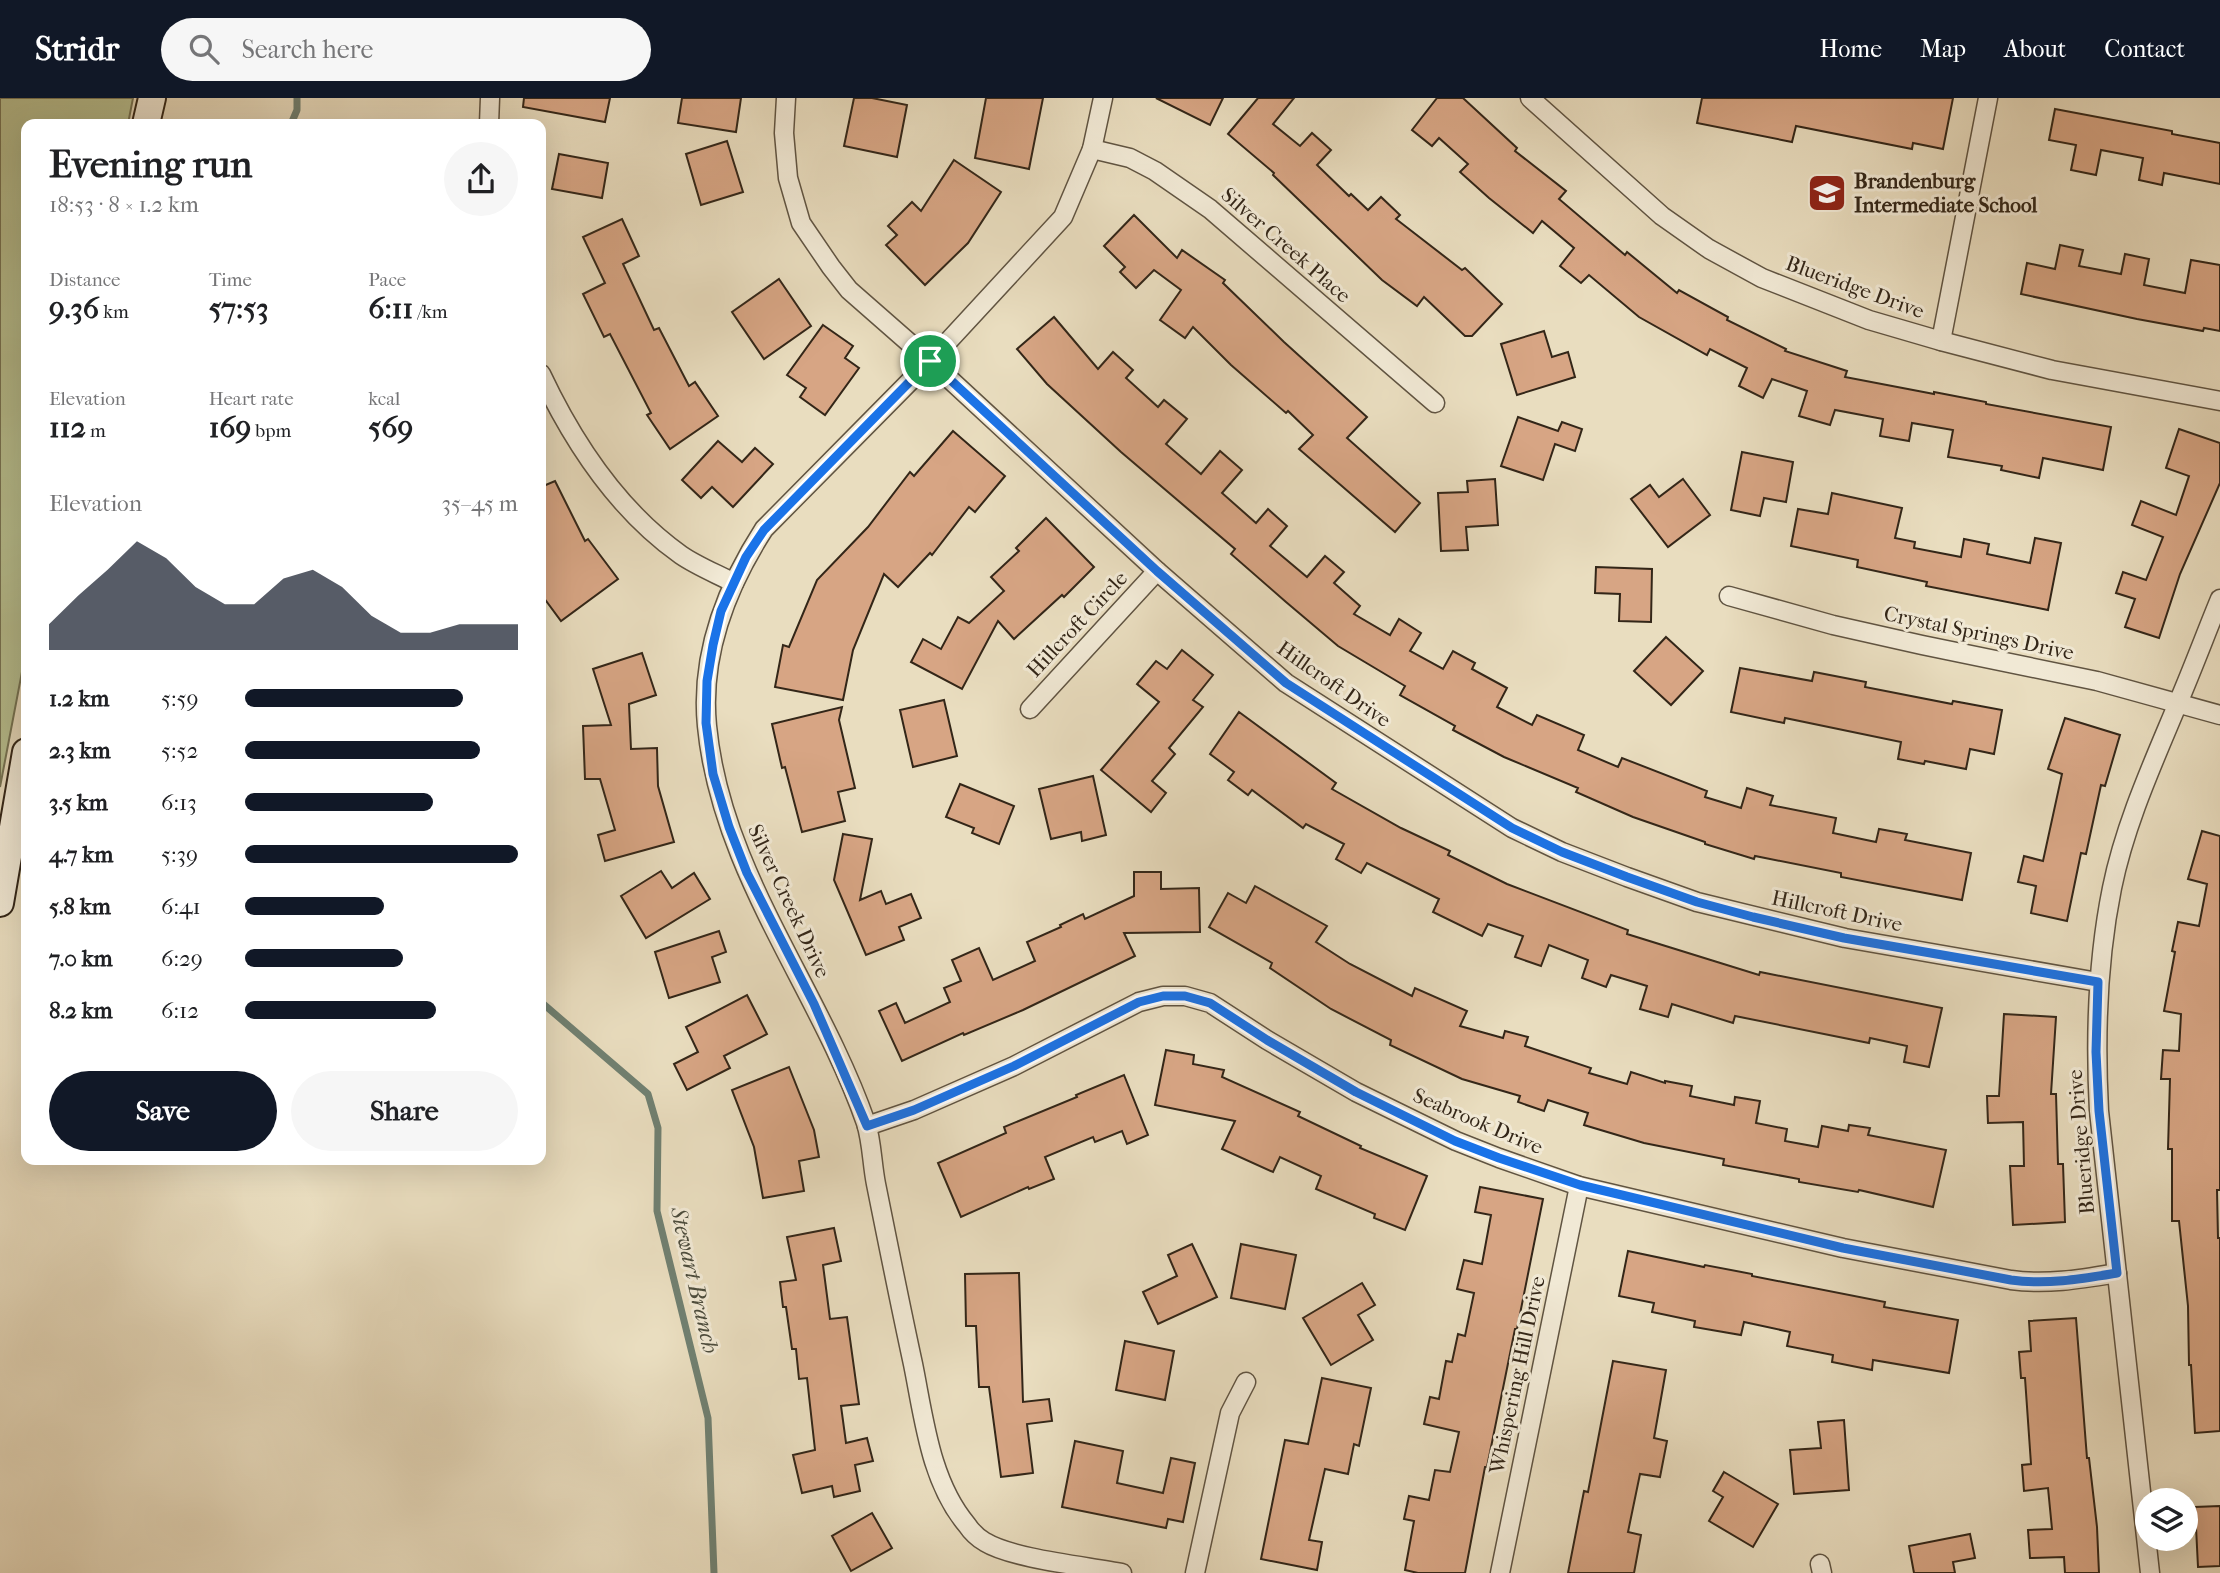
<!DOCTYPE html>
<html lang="en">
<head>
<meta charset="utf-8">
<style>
	:root { --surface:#fff; --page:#f6f6f6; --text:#202124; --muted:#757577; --accent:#111827 }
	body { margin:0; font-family:"IM FELL French Canon",serif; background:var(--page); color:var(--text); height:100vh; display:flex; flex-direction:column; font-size:26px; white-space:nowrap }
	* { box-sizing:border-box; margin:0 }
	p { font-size:23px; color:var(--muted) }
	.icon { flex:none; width:38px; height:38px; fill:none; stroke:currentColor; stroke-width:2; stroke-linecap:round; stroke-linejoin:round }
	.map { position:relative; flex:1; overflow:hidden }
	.panel { position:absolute; left:21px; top:21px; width:525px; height:1046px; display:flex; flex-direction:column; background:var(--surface); border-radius:14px; box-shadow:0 7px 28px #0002 }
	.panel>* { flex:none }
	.tools { position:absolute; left:2135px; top:1390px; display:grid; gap:14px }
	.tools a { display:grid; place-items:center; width:63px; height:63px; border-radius:50%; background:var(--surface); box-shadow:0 7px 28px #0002; font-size:35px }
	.pin { position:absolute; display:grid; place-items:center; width:60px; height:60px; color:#fff; margin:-30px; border:4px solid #fff; border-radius:50%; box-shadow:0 2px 7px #0007 }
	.round { display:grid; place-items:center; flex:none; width:74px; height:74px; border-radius:37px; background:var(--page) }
	.overview { display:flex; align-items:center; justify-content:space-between; height:119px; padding:0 28px }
	h1 { font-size:38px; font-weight:700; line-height:52px }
	.stats { display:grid; grid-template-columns:repeat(3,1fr); gap:10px; height:119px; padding:7px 28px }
	.stats div { display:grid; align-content:center }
	.stats b { font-size:30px; font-weight:700 }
	.stats small { font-size:19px; font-weight:400 }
	.stats p { font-size:19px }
	.chart { height:196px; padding:14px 28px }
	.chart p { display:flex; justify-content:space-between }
	.chart svg { width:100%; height:126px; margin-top:7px; fill:var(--accent); opacity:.7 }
	.cta { display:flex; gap:14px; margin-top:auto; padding:14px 28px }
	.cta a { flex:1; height:80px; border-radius:42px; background:var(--accent); color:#fff; font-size:28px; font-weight:700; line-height:80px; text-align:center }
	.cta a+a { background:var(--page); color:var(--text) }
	ul { padding:0 28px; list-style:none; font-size:23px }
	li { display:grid; grid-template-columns:112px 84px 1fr; align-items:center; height:52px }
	li i { height:18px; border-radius:9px; background:var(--accent) }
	header { display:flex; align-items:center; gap:42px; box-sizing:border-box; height:98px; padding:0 35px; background:var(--accent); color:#fff }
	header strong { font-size:33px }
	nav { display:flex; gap:38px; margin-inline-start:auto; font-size:24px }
	.search { width:490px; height:63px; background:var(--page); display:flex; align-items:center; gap:18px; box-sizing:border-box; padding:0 24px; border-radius:38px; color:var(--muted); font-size:26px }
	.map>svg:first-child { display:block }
</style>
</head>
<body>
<header>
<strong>Stridr</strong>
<div class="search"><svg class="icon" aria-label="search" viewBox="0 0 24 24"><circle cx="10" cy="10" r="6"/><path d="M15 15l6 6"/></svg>Search here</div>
<nav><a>Home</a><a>Map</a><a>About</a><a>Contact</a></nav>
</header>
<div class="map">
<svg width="2220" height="1475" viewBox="0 0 2220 1475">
	<rect width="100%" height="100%" fill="#e9ddbf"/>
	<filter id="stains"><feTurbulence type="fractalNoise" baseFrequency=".00286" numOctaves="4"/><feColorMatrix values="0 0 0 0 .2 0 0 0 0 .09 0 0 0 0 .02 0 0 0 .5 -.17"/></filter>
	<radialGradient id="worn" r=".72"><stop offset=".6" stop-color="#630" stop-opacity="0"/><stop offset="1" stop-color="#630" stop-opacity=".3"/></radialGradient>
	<polygon fill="#b7c091" stroke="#757354" stroke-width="2" points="0,0 133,0 128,26 26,26 26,553 0,689"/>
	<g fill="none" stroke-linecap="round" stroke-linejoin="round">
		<g stroke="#708071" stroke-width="7">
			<polyline points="291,26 297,12 297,0"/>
			<polyline points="541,904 648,996 658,1030 657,1113 708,1320 714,1475"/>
		</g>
	</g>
	<g fill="#d7a584" stroke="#332618" stroke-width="2">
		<polygon points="524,0 610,0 605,24 523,9"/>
		<polygon points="682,0 741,0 736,34 678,25"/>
		<polygon points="854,0 872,0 907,7 897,59 844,48"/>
		<polygon points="986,0 1043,0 1029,71 975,60"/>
		<polygon points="1156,0 1223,0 1210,27"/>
		<polygon points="1258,0 1294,0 1273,26 1300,48 1312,35 1331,52 1317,67 1349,98 1351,96 1368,112 1381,99 1400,117 1396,121 1462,172 1465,170 1502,206 1472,238 1465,238 1424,199 1417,208 1382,182 1273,77 1274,75 1228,36"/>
		<polygon points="1437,0 1463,0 1517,50 1515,53 1566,93 1559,101 1625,157 1627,154 1677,195 1679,192 1728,219 1727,222 1786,251 1785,253 1847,273 1845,279 1934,296 1934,294 1986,304 1986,306 2111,329 2103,372 2043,360 2039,380 2001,372 2002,368 1948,359 1953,332 1912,325 1909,343 1880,338 1883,321 1835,312 1830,327 1799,318 1807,293 1772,281 1763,300 1739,288 1747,270 1710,251 1707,257 1639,219 1589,177 1581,185 1560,168 1574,150 1542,123 1533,135 1489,100 1460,74 1468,66 1439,40 1432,48 1412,32"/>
		<polygon points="1702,0 1953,0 1943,51 1913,45 1912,51 1796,28 1792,44 1697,25"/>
		<polygon points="2055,11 2172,33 2172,36 2220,45 2220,86 2164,75 2162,87 2139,82 2143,60 2101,52 2096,77 2071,72 2076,47 2049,42"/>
		<polygon points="727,43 743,94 701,107 686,56"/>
		<polygon points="559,56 608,65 602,100 552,91"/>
		<polygon points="954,62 1001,94 968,145 925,187 886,147 897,137 888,128 912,104 921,113"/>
		<polygon points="1134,117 1177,160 1182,152 1225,182 1223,185 1284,244 1367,319 1347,340 1420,405 1395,434 1299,351 1313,337 1288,313 1286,315 1231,267 1193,229 1185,240 1160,222 1181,192 1154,172 1136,190 1120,174 1125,169 1104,148"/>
		<polygon points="622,121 639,158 623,166 654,232 659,230 689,288 695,284 718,318 670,351 647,317 651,315 610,236 604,239 583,196 605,185 583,139"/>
		<polygon points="2060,147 2083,152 2079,168 2121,176 2125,156 2149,161 2144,187 2185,195 2191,162 2220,167 2220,233 2204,230 2203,233 2137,221 2021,196 2027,165 2055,171"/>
		<polygon points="779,181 811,228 764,261 732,214"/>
		<polygon points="1054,219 1098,271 1113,254 1133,272 1126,280 1158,309 1164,302 1187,321 1166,346 1201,376 1220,353 1242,372 1222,395 1256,425 1268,411 1287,428 1270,448 1307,479 1325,458 1344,474 1334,485 1360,508 1354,516 1390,537 1399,521 1421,535 1410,553 1443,571 1453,553 1475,565 1472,571 1507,590 1497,609 1532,627 1537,617 1584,637 1578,652 1618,669 1622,660 1707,693 1705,699 1741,710 1747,690 1773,698 1770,707 1836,720 1833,735 1876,744 1879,731 1907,736 1905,742 1971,755 1962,802 1841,779 1841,775 1755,758 1754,761 1705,746 1705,744 1633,719 1576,694 1578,690 1504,659 1453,632 1455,628 1400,597 1405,588 1338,548 1286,504 1231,456 1235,451 1121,354 1047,286 1017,251"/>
		<polygon points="823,227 853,248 845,260 859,270 825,317 800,299 806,290 787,277"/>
		<polygon points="1544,233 1552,259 1568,254 1575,279 1517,297 1501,246"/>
		<polygon points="1518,319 1558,333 1562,324 1582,331 1575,353 1555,346 1543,382 1501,368"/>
		<polygon points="2179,331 2220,345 2220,385 2180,476 2159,540 2125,529 2135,501 2116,495 2123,474 2146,482 2163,439 2132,427 2141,403 2176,417 2189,378 2166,370"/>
		<polygon points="953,333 1005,378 975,414 969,409 932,457 930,455 898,489 884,476 853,552 843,602 775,589 783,547 789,549 817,482 868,429 910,374 914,378"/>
		<polygon points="718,343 742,364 755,350 773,366 733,409 712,389 701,400 682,382"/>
		<polygon points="1742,354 1793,364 1786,404 1764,400 1760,418 1731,412"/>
		<polygon points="1495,381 1498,427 1466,429 1468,452 1441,453 1438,395 1468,394 1467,383"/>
		<polygon points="1683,381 1710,417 1668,449 1631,401 1650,387 1659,399"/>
		<polygon points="555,383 585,443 588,441 618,481 561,523 541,496 541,389"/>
		<polygon points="1832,395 1902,410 1895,440 1915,444 1914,450 1961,459 1964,441 1989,446 1987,456 2030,465 2035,440 2061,445 2048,512 1926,488 1927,484 1857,469 1858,462 1791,448 1798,411 1828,416"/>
		<polygon points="1046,420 1094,469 1064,499 1062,497 1014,541 998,523 962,591 911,564 923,541 941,551 958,519 969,525 1004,493 991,479 1019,453 1016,450"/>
		<polygon points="1596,469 1652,471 1651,524 1619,523 1620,496 1595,495"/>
		<polygon points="1666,539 1703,573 1671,607 1634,573"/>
		<polygon points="1182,552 1213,577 1193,602 1203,609 1169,650 1175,656 1152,683 1166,695 1151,714 1101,672 1159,604 1137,586 1156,563 1167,571"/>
		<polygon points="642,555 656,597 629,606 631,651 657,650 658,688 674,744 605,763 598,737 615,732 600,681 585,681 583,628 611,627 593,571"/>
		<polygon points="1740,570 1812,583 1814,574 1866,584 1865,589 1952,606 1953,603 2002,612 1994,656 1970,651 1966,671 1925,663 1924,666 1898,661 1901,644 1785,620 1784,625 1731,614"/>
		<polygon points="944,602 957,658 913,669 900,612"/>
		<polygon points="842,609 839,622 855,690 838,694 845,723 802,734 785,669 782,670 772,626"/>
		<polygon points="1239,614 1336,685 1332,691 1401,730 1450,753 1448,757 1507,786 1628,832 1627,836 1759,877 1760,874 1942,910 1929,969 1904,964 1907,948 1870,940 1869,945 1735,918 1733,925 1672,906 1668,919 1640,911 1647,888 1611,877 1606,889 1582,880 1588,862 1549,847 1541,868 1515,859 1523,838 1488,826 1482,838 1433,814 1439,801 1367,765 1361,775 1336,761 1344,746 1306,726 1303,730 1252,692 1248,697 1228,682 1234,674 1210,656"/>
		<polygon points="2065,620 2120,637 2105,688 2101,687 2086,756 2081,755 2067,823 2031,815 2036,788 2018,784 2024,758 2043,763 2062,676 2048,671"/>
		<polygon points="1093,678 1106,737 1082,743 1081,734 1051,741 1039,691"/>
		<polygon points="960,686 1014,708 999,746 972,735 974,730 946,719"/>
		<polygon points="2202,733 2220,738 2220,1092 2217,1092 2218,1140 2220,1140 2220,1333 2195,1335 2191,1267 2189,1267 2188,1208 2179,1123 2172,1123 2172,1051 2168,1051 2170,981 2161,981 2163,952 2179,953 2181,916 2164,913 2175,854 2172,853 2178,824 2199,828 2207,786 2188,781"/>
		<polygon points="843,736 872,741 860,802 881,793 886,806 911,796 921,820 899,829 904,842 866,857 834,782"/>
		<polygon points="661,773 672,790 694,775 710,801 646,840 621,798"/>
		<polygon points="1134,774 1161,774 1161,791 1199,790 1200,834 1124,835 1135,858 1023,912 964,937 963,935 902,963 879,913 896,905 905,925 950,904 944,890 961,883 952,862 979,850 993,882 1035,863 1027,844 1061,829 1060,827 1083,816 1085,821 1134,798"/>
		<polygon points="1255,788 1327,828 1316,844 1350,866 1412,898 1415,890 1467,913 1460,928 1503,940 1505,933 1528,939 1525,948 1591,970 1589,975 1627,986 1631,974 1665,985 1665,983 1692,988 1690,998 1734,1007 1735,999 1760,1003 1756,1025 1787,1031 1785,1043 1818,1049 1822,1028 1848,1033 1849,1027 1870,1030 1868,1037 1946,1052 1933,1109 1859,1092 1858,1094 1799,1084 1799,1081 1723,1067 1724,1061 1644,1045 1584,1027 1588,1015 1548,1002 1544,1013 1518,1004 1520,998 1462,981 1390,947 1391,942 1331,911 1270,870 1272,865 1209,829 1228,795 1246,805"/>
		<polygon points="719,833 726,854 712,859 720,884 669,900 655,854"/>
		<polygon points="747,897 767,936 724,958 730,970 687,992 674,966 698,954 686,929"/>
		<polygon points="2004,916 2056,919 2051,996 2056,996 2058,1066 2063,1066 2065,1124 2013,1127 2010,1068 2024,1068 2023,1024 1988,1025 1987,998 1999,998"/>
		<polygon points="1166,952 1194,957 1193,966 1224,972 1222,979 1300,1014 1298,1018 1361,1048 1360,1050 1427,1078 1405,1132 1374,1120 1375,1116 1316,1091 1321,1078 1280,1059 1273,1074 1222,1051 1235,1023 1155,1007"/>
		<polygon points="789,969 814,1032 819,1059 799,1063 804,1093 763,1100 754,1049 732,992"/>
		<polygon points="1124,977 1148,1037 1127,1046 1122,1033 1095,1044 1093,1039 1045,1059 1054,1081 1029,1091 1028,1089 961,1119 938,1065 1006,1035 1004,1029 1077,999 1076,997"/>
		<polygon points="1480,1089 1543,1101 1517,1231 1515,1231 1487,1369 1485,1369 1465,1475 1418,1475 1405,1472 1414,1423 1404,1421 1409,1398 1429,1402 1435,1372 1450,1374 1459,1334 1424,1326 1430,1299 1439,1301 1446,1263 1452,1264 1458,1236 1465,1238 1474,1195 1457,1191 1464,1162 1482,1166 1491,1117 1475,1114"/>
		<polygon points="834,1130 841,1163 823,1167 830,1221 847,1219 859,1306 841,1308 846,1345 867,1340 873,1363 855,1367 860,1393 834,1399 832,1388 802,1395 793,1357 815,1352 807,1280 799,1281 796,1251 792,1251 786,1209 783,1209 780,1184 796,1182 787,1139"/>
		<polygon points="1192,1146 1217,1199 1158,1226 1143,1194 1177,1178 1168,1157"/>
		<polygon points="1241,1146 1296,1157 1285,1211 1231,1200"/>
		<polygon points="1628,1153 1704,1169 1705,1167 1752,1176 1752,1178 1885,1204 1884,1209 1958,1222 1949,1275 1873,1262 1872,1272 1832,1264 1833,1257 1787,1248 1790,1234 1744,1224 1741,1237 1694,1229 1695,1223 1652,1214 1654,1205 1619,1198"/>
		<polygon points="1019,1175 1023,1304 1049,1301 1052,1323 1027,1326 1033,1375 1001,1379 989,1289 979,1289 976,1228 966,1228 965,1176"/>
		<polygon points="1362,1185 1375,1207 1358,1217 1373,1242 1331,1267 1303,1220"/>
		<polygon points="2076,1220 2087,1360 2089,1360 2097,1429 2099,1475 2065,1475 2064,1459 2030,1460 2028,1432 2052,1431 2048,1390 2024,1393 2022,1367 2031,1366 2025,1280 2021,1280 2019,1254 2031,1253 2029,1223"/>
		<polygon points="1125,1243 1174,1253 1165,1302 1116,1292"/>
		<polygon points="1613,1263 1666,1272 1654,1340 1667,1343 1660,1379 1640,1376 1628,1434 1641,1437 1634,1475 1568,1475 1584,1393 1588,1394"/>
		<polygon points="1322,1280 1371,1290 1359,1348 1354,1346 1348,1376 1325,1371 1309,1442 1322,1444 1317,1472 1261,1461 1285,1342 1308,1346"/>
		<polygon points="1844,1322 1849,1392 1794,1396 1790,1352 1821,1350 1818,1324"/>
		<polygon points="1075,1343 1123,1353 1117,1385 1163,1395 1171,1360 1195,1365 1183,1424 1168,1421 1166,1430 1062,1409"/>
		<polygon points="1724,1374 1778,1406 1753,1449 1709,1423 1723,1399 1713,1393"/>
		<polygon points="2220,1408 2220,1468 2198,1469 2195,1409"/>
		<polygon points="872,1415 892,1450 851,1473 832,1438"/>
		<polygon points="1970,1436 1975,1460 1953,1464 1955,1475 1914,1475 1909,1448"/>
	</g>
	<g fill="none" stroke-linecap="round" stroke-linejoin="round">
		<g stroke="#605442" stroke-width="21">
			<g id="minor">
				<polyline points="786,0 784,35 788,80 801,125 831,169 849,192 930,263 1157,473 1286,585 1512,730 1562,754 1627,779 1697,804 1845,840 2098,884"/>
				<path d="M 1103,0 L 1092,51 L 1063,119 L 930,263 L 764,431 C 726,490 700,557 707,628 C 721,774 819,890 866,1025 C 872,1044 872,1066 876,1086 C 888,1146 900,1206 913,1266 C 924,1320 930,1383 967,1427 C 971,1433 978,1440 985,1444 C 1013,1461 1086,1468 1122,1475"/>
				<polyline points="1530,0 1662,118 1709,151 1762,180 1869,222 1941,243 2052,272 2220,303"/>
				<polyline points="489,26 490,0"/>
				<polyline points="1092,51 1130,60 1155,73 1210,111 1435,305"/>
				<polyline points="1941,243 1988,0"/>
				<path d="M 541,276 C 573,344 619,413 681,457 C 697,468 717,476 734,485"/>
				<polyline points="1729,498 1833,527 1922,547 2097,583 2220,617"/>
				<polyline points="1030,611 1157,473"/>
				<path d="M 867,1028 L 914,1012 L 1014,968 L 1139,904 L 1163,898 L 1185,898 L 1210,905 L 1267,942 L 1356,994 L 1456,1043 L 1499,1060 L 1579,1088 L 1843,1150 L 2011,1182 C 2047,1187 2081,1181 2117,1175"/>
				<polyline points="1820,1466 1822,1475"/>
				<polyline points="1195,1475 1230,1315 1246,1284"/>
				<polyline points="1500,1475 1579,1088"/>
				<path d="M 2150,1475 L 2099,1013 C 2095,938 2097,864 2112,790 C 2125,726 2153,665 2178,605 C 2193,570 2206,535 2220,501"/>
			</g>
		</g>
		<g stroke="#332618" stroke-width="30">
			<g id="secondary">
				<polyline points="146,26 152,0"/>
				<polyline points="0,805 26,654"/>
			</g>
		</g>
		<use href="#minor" stroke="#f1e9d5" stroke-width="18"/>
		<use href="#secondary" stroke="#f1e9d5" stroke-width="26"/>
	</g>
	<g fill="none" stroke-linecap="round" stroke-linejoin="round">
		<g stroke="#fff" stroke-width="14">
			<path id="route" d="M 930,263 L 1157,473 L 1286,585 L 1512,730 L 1562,754 L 1627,779 L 1697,804 L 1753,819 L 1844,840 L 2098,884 L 2096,954 L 2099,1013 L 2117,1175 C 2081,1181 2047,1187 2011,1182 L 1843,1150 L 1580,1087 L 1499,1060 L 1455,1043 L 1356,994 L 1267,942 L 1210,905 L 1185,898 L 1163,898 L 1139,904 L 1014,968 L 914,1012 L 867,1028 L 814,906 L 747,775 L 729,729 L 713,676 L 706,625 L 707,583 L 713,547 L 721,513 L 746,459 L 764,432 Z"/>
		</g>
		<use href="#route" stroke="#1a73e8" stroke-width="9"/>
	</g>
	<defs>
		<g id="school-square" transform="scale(2.0125)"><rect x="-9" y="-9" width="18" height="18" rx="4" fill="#8f2418" stroke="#f1e9d5"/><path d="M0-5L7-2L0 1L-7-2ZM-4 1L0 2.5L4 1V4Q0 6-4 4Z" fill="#fff"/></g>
	</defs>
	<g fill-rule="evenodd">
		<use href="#school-square" x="1827" y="95"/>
	</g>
	<g text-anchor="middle" stroke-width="6" stroke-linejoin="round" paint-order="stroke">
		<g font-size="21" font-weight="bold" fill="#332618" stroke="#f1e9d5" text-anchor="start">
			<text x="1854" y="90">Brandenburg<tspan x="1854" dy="24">Intermediate School</tspan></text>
		</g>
		<g font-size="21" fill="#332618" stroke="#f1e9d5">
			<text transform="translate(1286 147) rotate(41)" y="7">Silver Creek Place</text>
			<text transform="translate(1855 189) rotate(20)" y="7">Blueridge Drive</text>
			<text transform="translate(1077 526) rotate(-47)" y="7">Hillcroft Circle</text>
			<text transform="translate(1979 535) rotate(12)" y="7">Crystal Springs Drive</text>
			<text transform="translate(1334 586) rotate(35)" y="7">Hillcroft Drive</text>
			<text transform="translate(789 803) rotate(65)" y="7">Silver Creek Drive</text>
			<text transform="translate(1837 813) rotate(12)" y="7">Hillcroft Drive</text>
			<text transform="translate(1478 1023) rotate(23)" y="7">Seabrook Drive</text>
			<text transform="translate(2081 1044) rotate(-95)" y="7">Blueridge Drive</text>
			<text transform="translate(1517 1277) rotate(-78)" y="7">Whispering Hill Drive</text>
		</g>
		<g font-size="23" font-style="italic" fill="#4c4c3d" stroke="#f1e9d5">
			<text transform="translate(695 1182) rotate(77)" y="8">Stewart Branch</text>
		</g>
	</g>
	<rect width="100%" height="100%" filter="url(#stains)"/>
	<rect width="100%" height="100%" fill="url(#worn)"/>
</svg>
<div class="tools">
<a><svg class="icon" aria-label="layers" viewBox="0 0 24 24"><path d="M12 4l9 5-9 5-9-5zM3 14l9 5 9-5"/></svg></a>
</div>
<div class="pin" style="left:930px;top:263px;background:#1e9e55"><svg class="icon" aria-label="arrive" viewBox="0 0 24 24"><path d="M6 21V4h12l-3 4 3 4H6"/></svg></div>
<section class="panel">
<div class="overview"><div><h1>Evening run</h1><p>18:53 · 8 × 1.2 km</p></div><a class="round"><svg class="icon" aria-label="share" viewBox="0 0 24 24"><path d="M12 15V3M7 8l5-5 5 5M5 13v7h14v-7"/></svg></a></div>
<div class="stats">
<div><p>Distance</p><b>9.36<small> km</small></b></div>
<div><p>Time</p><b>57:53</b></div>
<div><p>Pace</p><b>6:11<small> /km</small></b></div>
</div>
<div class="stats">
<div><p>Elevation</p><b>112<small> m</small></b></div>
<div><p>Heart rate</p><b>169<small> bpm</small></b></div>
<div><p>kcal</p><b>569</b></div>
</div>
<div class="chart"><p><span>Elevation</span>35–45 m</p>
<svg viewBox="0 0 160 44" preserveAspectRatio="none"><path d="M0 44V35L10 25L20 16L30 6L40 12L50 22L60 28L70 28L80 19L90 16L100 22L110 32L120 38L130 38L140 35L150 35L160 35V44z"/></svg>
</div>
<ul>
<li><b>1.2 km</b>5:59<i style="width:80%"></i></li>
<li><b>2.3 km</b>5:52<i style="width:86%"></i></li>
<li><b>3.5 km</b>6:13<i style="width:69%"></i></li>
<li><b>4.7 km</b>5:39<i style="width:100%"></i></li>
<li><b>5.8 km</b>6:41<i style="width:51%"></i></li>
<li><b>7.0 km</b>6:29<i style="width:58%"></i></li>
<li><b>8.2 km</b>6:12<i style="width:70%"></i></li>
</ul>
<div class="cta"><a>Save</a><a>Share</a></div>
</section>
</div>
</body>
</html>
